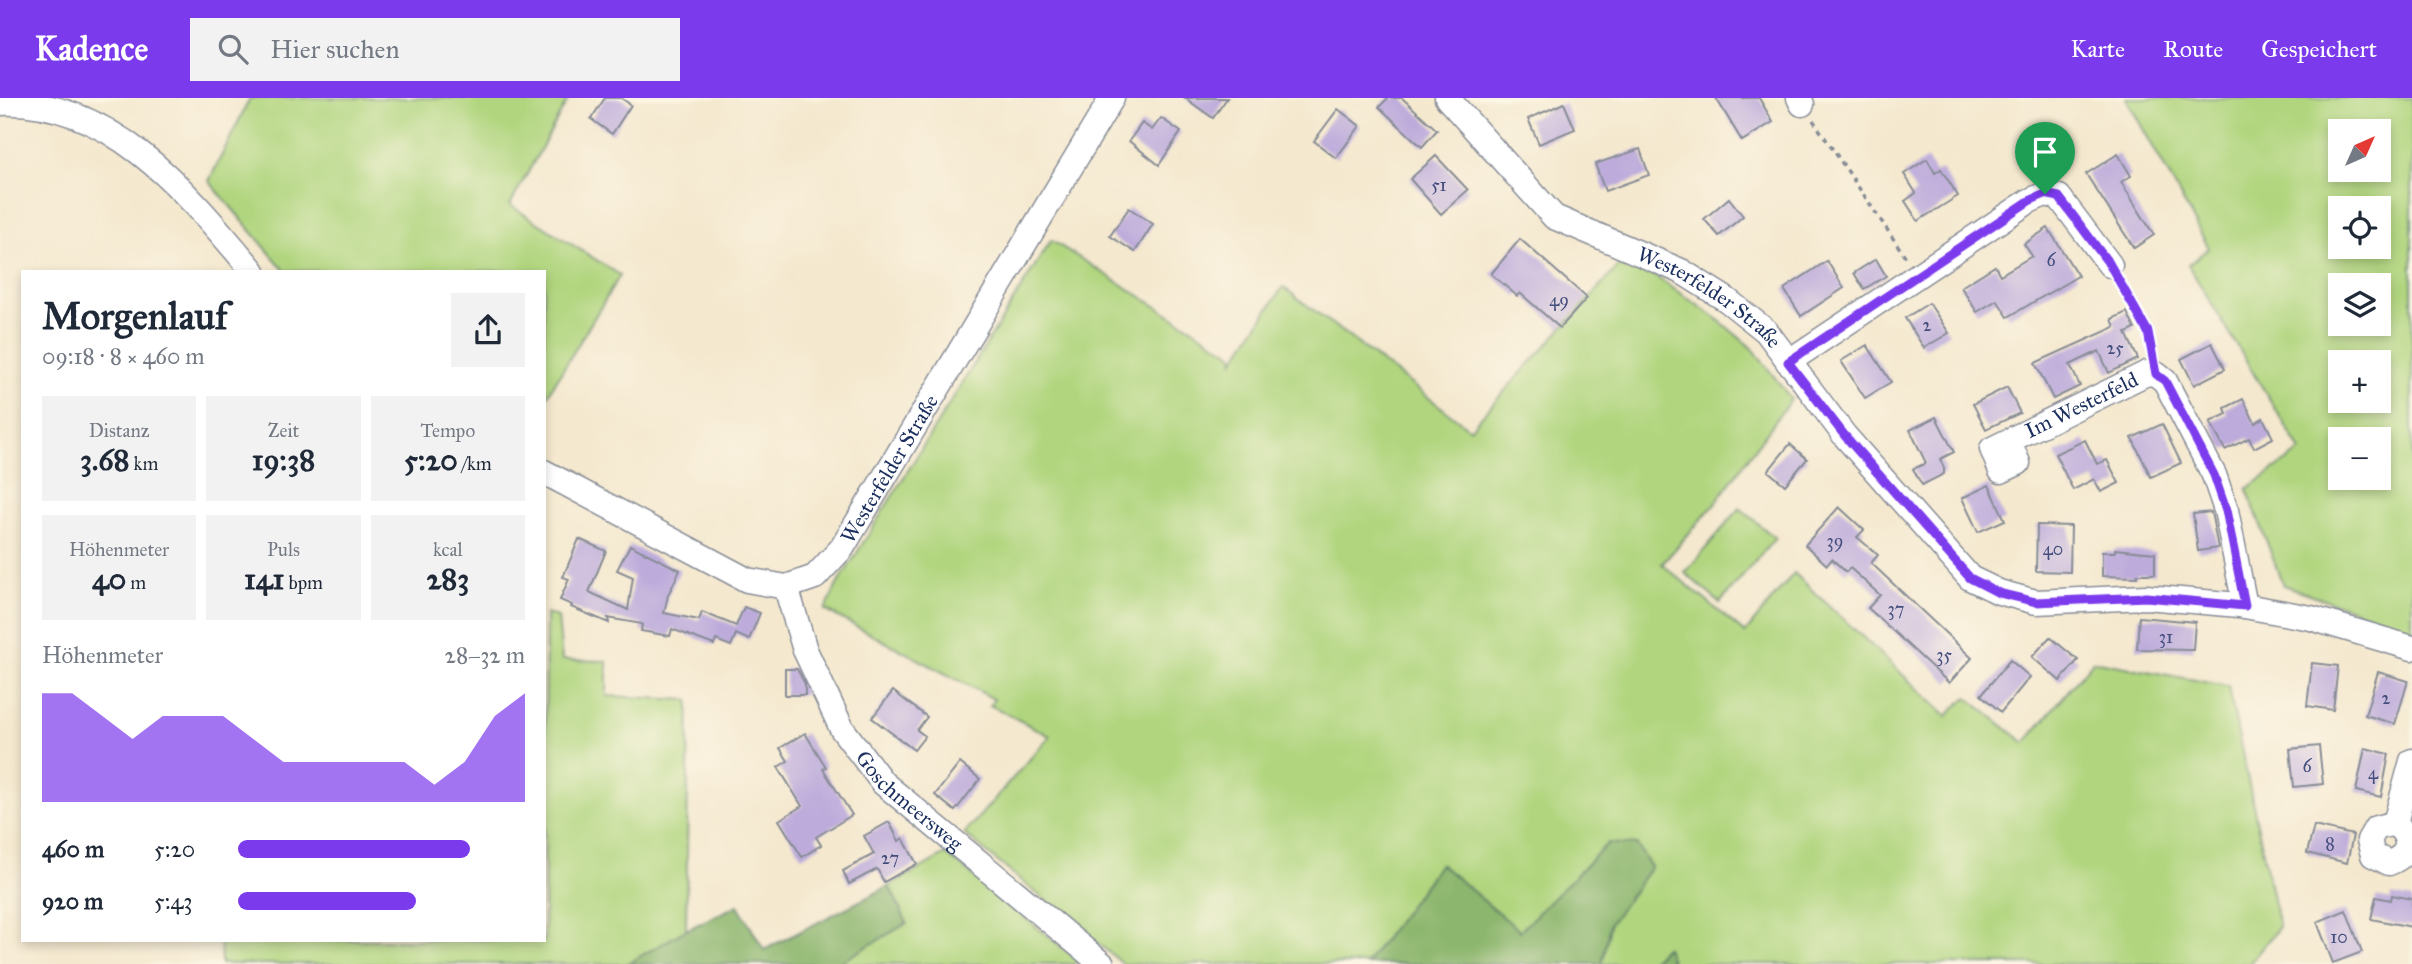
<!DOCTYPE html>
<html lang="de">
<head>
<meta charset="utf-8">
<style>
	:root { --surface:#fff; --page:#f2f2f3; --text:#1f2937; --muted:#747a83; --accent:#7c3aed }
	body { margin:0; font-family:"IM FELL Great Primer",serif; background:var(--page); color:var(--text); height:100vh; display:flex; flex-direction:column; font-size:26px; white-space:nowrap }
	* { box-sizing:border-box; margin:0 }
	p { font-size:23px; color:var(--muted) }
	.icon { flex:none; width:38px; height:38px; fill:none; stroke:currentColor; stroke-width:2; stroke-linecap:round; stroke-linejoin:round }
	.map { position:relative; flex:1; overflow:hidden }
	.sheet { position:absolute; left:21px; top:172px; width:525px; height:672px; display:flex; flex-direction:column; background:var(--surface); border-radius:0px; box-shadow:0 4px 10px #0003 }
	.sheet>* { flex:none }
	.needle { width:46px; rotate:45deg }
	.controls { position:absolute; left:2328px; top:21px; display:grid; gap:14px }
	.controls a { display:grid; place-items:center; width:63px; height:63px; border-radius:0px; background:var(--surface); box-shadow:0 4px 10px #0003; font-size:35px }
	.pin { position:absolute; display:grid; place-items:center; width:60px; height:60px; color:#fff; margin:-72px -30px; border-radius:50% 50% 50% 0; rotate:-45deg; box-shadow:0 0 7px #0007 }
	.pin .icon { rotate:45deg }
	.round { display:grid; place-items:center; flex:none; width:74px; height:74px; border-radius:0px; background:var(--page) }
	.head { display:flex; align-items:center; justify-content:space-between; height:119px; padding:0 21px }
	h1 { font-size:38px; font-weight:700; line-height:52px }
	.metrics { display:grid; grid-template-columns:repeat(3,1fr); gap:10px; height:119px; padding:7px 21px }
	.metrics div { display:grid; align-content:center; border-radius:0px; background:var(--page); text-align:center }
	.metrics b { font-size:30px; font-weight:700 }
	.metrics small { font-size:19px; font-weight:400 }
	.metrics p { font-size:19px }
	.chart { height:196px; padding:14px 21px }
	.chart p { display:flex; justify-content:space-between }
	.chart svg { width:100%; height:126px; margin-top:7px; fill:var(--accent); opacity:.7 }
	ul { padding:0 21px; list-style:none; font-size:23px }
	li { display:grid; grid-template-columns:112px 84px 1fr; align-items:center; height:52px }
	li i { height:18px; border-radius:9px; background:var(--accent) }
	header { display:flex; align-items:center; gap:42px; box-sizing:border-box; height:98px; padding:0 35px; background:var(--accent); color:#fff }
	header strong { font-size:33px }
	nav { display:flex; gap:38px; margin-inline-start:auto; font-size:24px }
	.search { width:490px; height:63px; background:var(--page); display:flex; align-items:center; gap:18px; box-sizing:border-box; padding:0 24px; border-radius:0px; color:var(--muted); font-size:26px }
	.map>svg:first-child { display:block }
</style>
</head>
<body>
<header>
<strong>Kadence</strong>
<div class="search"><svg class="icon" aria-label="search" viewBox="0 0 24 24"><circle cx="10" cy="10" r="6"/><path d="M15 15l6 6"/></svg>Hier suchen</div>
<nav><a>Karte</a><a>Route</a><a>Gespeichert</a></nav>
</header>
<div class="map">
<svg width="2412" height="866" viewBox="0 0 2412 866">
	<rect width="100%" height="100%" fill="#fcf5e5"/>
	<filter id="ink" filterUnits="userSpaceOnUse"><feTurbulence type="fractalNoise" baseFrequency=".0143" numOctaves="2"/><feDisplacementMap in="SourceGraphic" scale="14" xChannelSelector="R" yChannelSelector="G"/><feConvolveMatrix kernelMatrix="1 2 1 2 8 2 1 2 1" color-interpolation-filters="sRGB"/></filter>
	<filter id="wash" filterUnits="userSpaceOnUse"><feTurbulence type="fractalNoise" baseFrequency=".00686" numOctaves="4" result="noise"/><feDisplacementMap in="SourceGraphic" scale="28" xChannelSelector="R" yChannelSelector="G"/><feGaussianBlur stdDeviation="1.57" result="paint"/><feColorMatrix in="noise" values="0 0 0 0 0 0 0 0 0 0 0 0 0 0 0 0 0 1.4 0 .05"/><feComposite in="paint" operator="in"/></filter>
	<g filter="url(#wash)">
		<rect width="100%" height="100%" fill="#f4e8ce"/>
		<g fill="#b0d57e" stroke="#66826e" stroke-width="2" fill-rule="evenodd">
			<polygon points="250,0 569,0 510,107 620,177 544,303 544,173 285,173 209,83"/>
			<path d="M 2126,0 L 2412,0 L 2412,532 L 2283,487 L 2247,391 L 2301,353 L 2188,167 L 2209,150 ZM 2378,33 L 2378,72 L 2340,72 L 2340,33 ZM 2378,110 L 2378,149 L 2340,149 L 2340,110 ZM 2378,187 L 2378,226 L 2340,226 L 2340,187 ZM 2378,264 L 2378,303 L 2340,303 L 2340,264 ZM 2378,341 L 2378,380 L 2340,380 L 2340,341 Z"/>
			<polygon points="1051,142 1234,257 1233,264 1283,189 1470,331 1627,159 1715,219 1754,252 1791,301 1713,408 1662,466 1745,535 1794,475 1947,618 1967,599 2025,645 2093,563 2228,588 2279,829 2249,866 1669,866 1671,863 1665,849 1648,866 1602,866 1610,826 1651,769 1608,745 1520,834 1440,766 1366,866 1123,866 964,736 1050,638 990,607 994,601 825,512 837,487"/>
			<polygon points="1740,410 1775,440 1720,505 1685,475"/>
			<polygon points="546,516 558,519 562,562 607,563 607,598 689,602 686,832 627,866 221,866 220,842 544,842"/>
			<polygon points="946,756 1079,863 1074,866 837,866 907,825 889,788"/>
		</g>
		<g fill="#8cb66d" stroke="#547266" stroke-width="2">
			<polygon points="1608,745 1637,747 1651,769 1610,826 1602,866 1366,866 1440,766 1520,833"/>
			<polygon points="889,788 907,825 837,866 627,866 686,832 738,807 764,852"/>
			<polygon points="1666,849 1671,863 1669,866 1648,866"/>
		</g>
		<g id="blocks">
			<g fill="#bdacdb">
				<polygon points="605,0 621,0 631,7 612,36 591,21"/>
				<polygon points="1185,0 1227,0 1213,20"/>
				<polygon points="1388,0 1402,0 1437,32 1422,49 1379,9"/>
				<polygon points="1716,0 1759,0 1773,24 1742,43"/>
				<polygon points="1564,5 1575,31 1539,46 1528,21"/>
				<polygon points="1338,11 1360,28 1336,60 1314,43"/>
				<polygon points="1161,20 1181,34 1159,67 1129,43 1142,25 1152,32"/>
				<polygon points="1640,51 1649,77 1605,93 1595,66"/>
				<polygon points="2118,56 2131,78 2121,84 2154,137 2134,150 2086,76"/>
				<polygon points="1436,58 1468,92 1441,116 1410,81"/>
				<polygon points="1927,61 1935,75 1941,71 1958,98 1918,123 1905,103 1916,95 1904,76"/>
				<polygon points="1729,100 1743,118 1719,138 1704,121"/>
				<polygon points="1129,110 1153,126 1135,154 1110,138"/>
				<polygon points="2048,130 2078,178 2008,219 1997,202 1977,214 1961,189 1995,168 2000,177 2032,158 2024,146"/>
				<polygon points="1520,141 1587,200 1560,230 1520,195 1517,198 1491,176"/>
				<polygon points="1876,161 1886,178 1864,191 1854,175"/>
				<polygon points="1827,163 1844,190 1801,218 1784,191"/>
				<polygon points="1929,205 1949,235 1924,250 1905,220"/>
				<polygon points="2127,214 2135,231 2126,235 2138,261 2109,275 2099,253 2070,267 2080,288 2053,301 2035,265 2115,229 2112,221"/>
				<polygon points="2212,245 2225,271 2194,287 2181,261"/>
				<polygon points="1867,247 1891,284 1865,300 1841,263"/>
				<polygon points="2007,289 2020,315 1986,331 1973,306"/>
				<polygon points="2243,301 2255,325 2263,320 2273,340 2254,350 2249,340 2225,352 2210,324 2227,316 2225,310"/>
				<polygon points="1936,319 1954,354 1940,361 1944,370 1944,376 1922,387 1913,371 1926,365 1910,332"/>
				<polygon points="2162,326 2181,365 2151,379 2132,340"/>
				<polygon points="2085,342 2097,366 2107,362 2119,385 2101,394 2094,381 2073,392 2055,356"/>
				<polygon points="1790,346 1807,361 1785,387 1768,373"/>
				<polygon points="1989,387 2005,422 1978,434 1962,400"/>
				<polygon points="1839,409 1864,432 1857,439 1878,457 1871,465 1972,560 1949,585 1868,510 1880,497 1850,470 1846,474 1832,461 1827,467 1805,447"/>
				<polygon points="2211,414 2218,450 2198,453 2193,416"/>
				<polygon points="2037,427 2071,428 2070,474 2036,473"/>
				<polygon points="579,441 606,453 589,494 628,512 633,479 617,472 630,447 680,472 668,497 664,515 699,522 702,514 736,528 744,509 760,515 749,542 736,536 731,548 716,542 714,547 672,531 670,538 641,533 642,526 608,520 609,525 571,509 572,507 560,502 569,481 563,479"/>
				<polygon points="2115,451 2155,455 2155,476 2137,476 2137,479 2102,478 2102,454 2115,454"/>
				<polygon points="2139,519 2195,524 2193,552 2137,551"/>
				<polygon points="2050,539 2078,562 2060,583 2032,559"/>
				<polygon points="2010,562 2030,579 2001,614 1981,597"/>
				<polygon points="2312,565 2338,568 2333,612 2307,608"/>
				<polygon points="785,571 797,571 805,586 805,597 785,597"/>
				<polygon points="2378,574 2408,583 2395,626 2365,617"/>
				<polygon points="893,593 927,619 917,632 925,638 914,652 872,620"/>
				<polygon points="805,635 826,669 823,671 852,717 816,739 821,747 802,759 779,722 802,708 778,669 788,663 780,650"/>
				<polygon points="2319,648 2323,686 2294,689 2290,651"/>
				<polygon points="2365,650 2389,656 2381,699 2356,693"/>
				<polygon points="960,665 980,681 955,713 935,697"/>
				<polygon points="889,724 899,743 903,740 917,766 884,784 877,771 849,786 843,773 874,756 864,738"/>
				<polygon points="2314,728 2353,737 2347,765 2307,755"/>
				<polygon points="2392,797 2412,801 2412,829 2371,821 2376,799 2391,802"/>
				<polygon points="2346,812 2362,854 2333,865 2317,824"/>
			</g>
		</g>
	</g>
	<g filter="url(#ink)">
		<use href="#blocks" fill-opacity="0" stroke="#888c96" stroke-width="2"/>
		<g fill="none" stroke-linecap="round" stroke-linejoin="round">
			<g stroke="#888c96" stroke-width="27">
				<g id="minor">
					<path id="s1" d="M 1447,0 L 1554,119 L 1681,173 L 1727,202 L 1766,233 L 1845,338 L 1970,480 L 1999,494 L 2036,504 L 2146,499 L 2239,507 L 2311,520 L 2412,550"/>
					<polyline points="1799,0 1802,6"/>
					<path d="M 0,5 C 112,0 189,97 253,173"/>
					<polyline points="1788,264 2029,103 2045,96 2059,99 2110,167"/>
					<path id="s2" d="M 2009,343 L 2018,365 L 2001,373 L 1992,351 L 2147,275 L 2156,276 L 2165,283 L 2214,377 L 2226,412 L 2245,508"/>
					<path id="s3" d="M 544,374 L 747,482 L 786,489 L 815,479 L 842,450 L 1112,0"/>
					<path id="s4" d="M 786,489 L 805,552 L 842,631 L 883,685 L 1102,866"/>
					<path d="M 2395,725 C 2412,741 2412,756 2389,765 L 2373,757 L 2369,742 L 2376,730 Z"/>
					<polyline points="2395,725 2412,663"/>
				</g>
			</g>
			<g stroke="#888c96" stroke-width="3.5" stroke-dasharray="5 5" stroke-linecap="butt">
				<polyline points="1813,22 1907,161"/>
				<polyline points="2120,185 2148,234 2152,253"/>
			</g>
			<use href="#minor" stroke="#fff" stroke-width="24"/>
		</g>
	</g>
	<g fill="none" stroke-linecap="round" stroke-linejoin="round" filter="url(#ink)">
		<g stroke="#fff" stroke-width="14">
			<polygon id="route" points="2045,96 2059,99 2110,167 2148,234 2156,276 2165,283 2214,377 2226,412 2245,508 2146,499 2036,504 1999,495 1970,480 1845,338 1788,264 2029,103"/>
		</g>
		<use href="#route" stroke="#7c3aed" stroke-width="9"/>
	</g>
	<g text-anchor="middle" stroke-width="5" stroke-linejoin="round" paint-order="stroke">
		<g font-size="18" fill="#444e7d">
			<text x="1439" y="93">51</text>
			<text x="2051" y="168">6</text>
			<text x="1559" y="208">49</text>
			<text x="1927" y="233">2</text>
			<text x="2115" y="256">25</text>
			<text x="1835" y="449">39</text>
			<text x="2053" y="457">40</text>
			<text x="1896" y="517">37</text>
			<text x="2166" y="545">31</text>
			<text x="1944" y="563">35</text>
			<text x="2386" y="606">2</text>
			<text x="2307" y="674">6</text>
			<text x="2373" y="681">4</text>
			<text x="2330" y="752">8</text>
			<text x="890" y="766">27</text>
			<text x="2339" y="845">10</text>
		</g>
		<g font-size="21" fill="#1b2f5e" stroke="#fcf5e5">
			<text dy="7" stroke="none"><textPath href="#s1" startOffset="336">Westerfelder Straße</textPath></text>
			<text dy="7" stroke="none"><textPath href="#s2" startOffset="166">Im Westerfeld</textPath></text>
			<text dy="7" stroke="none"><textPath href="#s3" startOffset="432">Westerfelder Straße</textPath></text>
			<text dy="7" stroke="none"><textPath href="#s4" startOffset="252">Goschmeersweg</textPath></text>
		</g>
	</g>
</svg>
<div class="controls">
<a><svg class="needle" viewBox="-14 -14 28 28"><path d="M0-13l5 13h-10z" fill="#e53935"/><path d="M0 13l5-13h-10z" fill="#747a83"/></svg></a>
<a><svg class="icon" aria-label="locate" viewBox="0 0 24 24"><circle cx="12" cy="12" r="6"/><path d="M12 2v4M12 18v4M2 12h4M18 12h4"/></svg></a>
<a><svg class="icon" aria-label="layers" viewBox="0 0 24 24"><path d="M12 4l9 5-9 5-9-5zM3 14l9 5 9-5"/></svg></a>
<a>+</a>
<a>−</a>
</div>
<div class="pin" style="left:2045px;top:96px;background:#1e9e55"><svg class="icon" aria-label="arrive" viewBox="0 0 24 24"><path d="M6 21V4h12l-3 4 3 4H6"/></svg></div>
<section class="sheet">
<div class="head"><div><h1>Morgenlauf</h1><p>09:18 · 8 × 460 m</p></div><a class="round"><svg class="icon" aria-label="share" viewBox="0 0 24 24"><path d="M12 15V3M7 8l5-5 5 5M5 13v7h14v-7"/></svg></a></div>
<div class="metrics">
<div><p>Distanz</p><b>3.68<small> km</small></b></div>
<div><p>Zeit</p><b>19:38</b></div>
<div><p>Tempo</p><b>5:20<small> /km</small></b></div>
</div>
<div class="metrics">
<div><p>Höhenmeter</p><b>40<small> m</small></b></div>
<div><p>Puls</p><b>141<small> bpm</small></b></div>
<div><p>kcal</p><b>283</b></div>
</div>
<div class="chart"><p><span>Höhenmeter</span>28–32 m</p>
<svg viewBox="0 0 160 44" preserveAspectRatio="none"><path d="M0 44V6L10 6L20 14L30 22L40 14L50 14L60 14L70 22L80 30L90 30L100 30L110 30L120 30L130 38L140 30L150 14L160 6V44z"/></svg>
</div>
<ul>
<li><b>460 m</b>5:20<i style="width:81%"></i></li>
<li><b>920 m</b>5:43<i style="width:62%"></i></li>
</ul>
</section>
</div>
</body>
</html>
